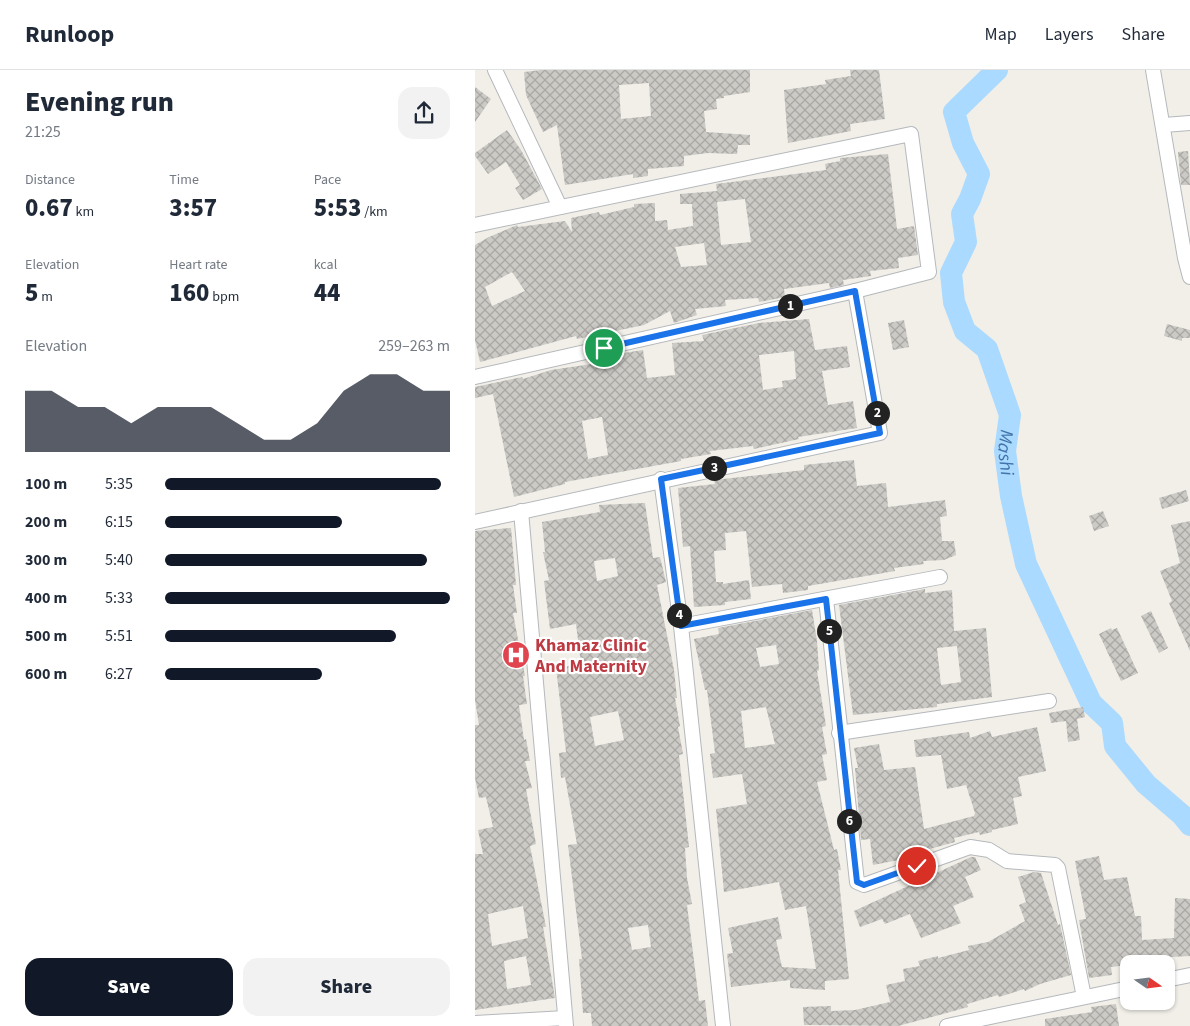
<!DOCTYPE html>
<html lang="en">
<head>
<meta charset="utf-8">
<style>
	:root { --surface:#fff; --page:#f2f2f3; --text:#1f2937; --muted:#747a83; --line:#e0e1e3; --accent:#111827 }
	body { margin:0; font-family:"Source Sans 3",sans-serif; background:var(--page); color:var(--text); height:100vh; display:flex; flex-direction:column; font-size:19px; white-space:nowrap }
	* { box-sizing:border-box; margin:0 }
	p { font-size:16px; color:var(--muted) }
	.icon { flex:none; width:28px; height:28px; fill:none; stroke:currentColor; stroke-width:2; stroke-linecap:round; stroke-linejoin:round }
	.map { position:relative; flex:1; overflow:hidden }
	.drawer { display:flex; flex-direction:column; background:var(--surface); width:475px }
	.drawer>* { flex:none }
	.needle { width:32px; rotate:104deg }
	.fabs { position:absolute; left:645px; top:885px; display:grid; gap:10px }
	.fabs a { display:grid; place-items:center; width:55px; height:55px; border-radius:10px; background:var(--surface); box-shadow:0 1px 4px #0004; font-size:25px }
	.pin { position:absolute; display:grid; place-items:center; width:42px; height:42px; color:#fff; margin:-21px; border:2px solid #fff; border-radius:50%; box-shadow:0 1px 5px #0007 }
	.km { position:absolute; width:25px; height:25px; margin:-12px; border-radius:50%; background:#222; color:#fff; font-size:14px; line-height:25px; text-align:center }
	.round { display:grid; place-items:center; flex:none; width:52px; height:52px; border-radius:15px; background:var(--page) }
	.summary { display:flex; align-items:center; justify-content:space-between; height:85px; padding:0 25px }
	h1 { font-size:28px; font-weight:800; line-height:38px }
	.figures { display:grid; grid-template-columns:repeat(3,1fr); gap:8px; height:85px; padding:5px 25px }
	.figures div { display:grid; align-content:center }
	.figures b { font-size:25px; font-weight:800 }
	.figures small { font-size:14px; font-weight:400 }
	.figures p { font-size:14px }
	.chart { height:140px; padding:10px 25px }
	.chart p { display:flex; justify-content:space-between }
	.chart svg { width:100%; height:90px; margin-top:5px; fill:var(--accent); opacity:.7 }
	.button { display:flex; gap:10px; margin-top:auto; padding:10px 25px }
	.button a { flex:1; height:58px; border-radius:15px; background:var(--accent); color:#fff; font-size:20px; font-weight:800; line-height:58px; text-align:center }
	.button a+a { background:var(--page); color:var(--text) }
	ul { padding:0 25px; list-style:none; font-size:16px }
	li { display:grid; grid-template-columns:80px 60px 1fr; align-items:center; height:38px }
	li i { height:12px; border-radius:6px; background:var(--accent) }
	header { display:flex; align-items:center; gap:30px; box-sizing:border-box; height:70px; padding:0 25px; background:var(--surface); border-bottom:1px solid var(--line) }
	header strong { font-size:24px }
	nav { display:flex; gap:28px; margin-inline-start:auto; font-size:18px }
	main { display:flex; flex:1; min-height:0 }
	.map>svg:first-child { display:block }
</style>
</head>
<body>
<header>
<strong>Runloop</strong>
<nav><a>Map</a><a>Layers</a><a>Share</a></nav>
</header>
<main>
<section class="drawer">
<div class="summary"><div><h1>Evening run</h1><p>21:25</p></div><a class="round"><svg class="icon" aria-label="share" viewBox="0 0 24 24"><path d="M12 15V3M7 8l5-5 5 5M5 13v7h14v-7"/></svg></a></div>
<div class="figures">
<div><p>Distance</p><b>0.67<small> km</small></b></div>
<div><p>Time</p><b>3:57</b></div>
<div><p>Pace</p><b>5:53<small> /km</small></b></div>
</div>
<div class="figures">
<div><p>Elevation</p><b>5<small> m</small></b></div>
<div><p>Heart rate</p><b>160<small> bpm</small></b></div>
<div><p>kcal</p><b>44</b></div>
</div>
<div class="chart"><p><span>Elevation</span>259–263 m</p>
<svg viewBox="0 0 160 44" preserveAspectRatio="none"><path d="M0 44V14L10 14L20 22L30 22L40 30L50 22L60 22L70 22L80 30L90 38L100 38L110 30L120 14L130 6L140 6L150 14L160 14V44z"/></svg>
</div>
<ul>
<li><b>100 m</b>5:35<i style="width:97%"></i></li>
<li><b>200 m</b>6:15<i style="width:62%"></i></li>
<li><b>300 m</b>5:40<i style="width:92%"></i></li>
<li><b>400 m</b>5:33<i style="width:100%"></i></li>
<li><b>500 m</b>5:51<i style="width:81%"></i></li>
<li><b>600 m</b>6:27<i style="width:55%"></i></li>
</ul>
<div class="button"><a>Save</a><a>Share</a></div>
</section>
<div class="map">
<svg width="715" height="956" viewBox="0 0 715 956">
	<defs>
		<pattern id="building-cross-hatch" width="8" height="8" patternUnits="userSpaceOnUse" patternTransform="scale(1.25)"><rect width="8" height="8" fill="#cccac5"/><path d="M0 0l8 8M0 8l8-8" fill="none" stroke="#a9a8a4"/></pattern>
	</defs>
	<rect width="100%" height="100%" fill="#f1efe8"/>
	<g fill="none" stroke-linecap="round" stroke-linejoin="round">
		<path stroke="#aadaff" stroke-width="22" id="s1" d="M 522,0 L 479,42 L 488,73 L 504,104 L 495,129 L 487,144 L 491,172 L 476,203 L 479,232 L 490,261 L 512,279 L 535,345 L 530,381 L 536,426 L 551,494 L 616,633 L 637,653 L 640,676 L 671,714 L 707,745 L 715,755"/>
	</g>
	<g fill="url(#building-cross-hatch)" fill-rule="evenodd">
		<path d="M 66,0 L 275,0 L 275,22 L 249,26 L 249,28 L 241,29 L 242,39 L 229,41 L 231,62 L 275,65 L 275,75 L 263,75 L 262,84 L 233,83 L 209,86 L 209,96 L 173,99 L 173,106 L 158,108 L 158,104 L 90,115 L 82,55 L 68,62 L 51,25 L 49,2 ZM 174,13 L 176,46 L 146,49 L 144,15 Z"/>
		<polygon points="375,0 404,0 410,49 375,54 376,61 313,73 309,20 351,14 350,10 376,6"/>
		<polygon points="0,17 16,29 0,52"/>
		<polygon points="32,60 46,80 67,119 48,130 40,118 45,115 31,92 13,104 0,86 0,83"/>
		<polygon points="713,81 715,115 706,115 703,82"/>
		<path d="M 413,84 L 422,159 L 439,156 L 443,185 L 423,188 L 424,198 L 395,201 L 396,206 L 368,210 L 369,215 L 355,218 L 354,213 L 309,219 L 310,227 L 284,232 L 283,228 L 250,230 L 251,236 L 220,239 L 222,245 L 199,253 L 195,241 L 169,255 L 102,269 L 101,266 L 5,292 L 0,270 L 0,175 L 14,167 L 42,155 L 43,157 L 90,151 L 97,162 L 96,148 L 124,142 L 125,145 L 159,137 L 159,134 L 180,133 L 180,151 L 192,150 L 193,160 L 218,156 L 217,134 L 205,134 L 205,124 L 242,121 L 241,114 L 351,100 L 350,94 L 365,91 L 365,88 ZM 270,129 L 276,172 L 246,175 L 242,132 ZM 229,173 L 232,195 L 206,197 L 200,177 ZM 37,202 L 50,221 L 17,236 L 10,217 Z"/>
		<path d="M 334,249 L 340,280 L 372,276 L 375,297 L 347,301 L 353,335 L 378,331 L 382,358 L 323,367 L 324,369 L 279,379 L 278,376 L 235,381 L 236,384 L 206,389 L 206,391 L 90,412 L 90,414 L 39,427 L 18,324 L 0,328 L 0,317 L 47,307 L 48,309 L 76,300 L 137,291 L 136,285 L 168,280 L 172,308 L 200,305 L 197,273 L 229,271 L 227,265 L 284,253 ZM 319,281 L 321,309 L 307,311 L 308,317 L 288,320 L 284,285 ZM 127,347 L 133,385 L 113,389 L 107,351 Z"/>
		<polygon points="429,250 434,277 418,280 413,253"/>
		<polygon points="692,254 715,260 715,268 707,268 707,271 689,266"/>
		<polygon points="379,390 382,416 411,413 413,437 470,430 472,446 465,447 467,471 479,471 481,485 469,490 448,491 449,494 419,498 420,501 333,516 333,520 308,523 307,514 277,517 271,461 250,463 251,480 239,481 241,512 248,512 248,514 274,510 276,529 250,532 250,535 219,537 215,476 208,477 203,418 240,414 239,410 329,400 329,395"/>
		<polygon points="711,420 714,431 687,439 684,428"/>
		<path d="M 170,433 L 178,488 L 185,487 L 191,512 L 182,515 L 199,600 L 202,628 L 200,628 L 205,656 L 203,657 L 208,684 L 204,685 L 214,777 L 210,778 L 212,808 L 217,834 L 212,835 L 224,931 L 230,930 L 233,956 L 117,956 L 116,943 L 108,943 L 104,889 L 107,889 L 93,775 L 102,774 L 90,707 L 86,708 L 84,683 L 91,682 L 81,598 L 106,594 L 101,554 L 75,559 L 69,511 L 74,510 L 68,482 L 70,482 L 67,452 L 125,442 L 124,435 ZM 140,488 L 143,506 L 122,511 L 119,491 ZM 143,641 L 149,670 L 120,676 L 115,647 ZM 173,855 L 176,877 L 157,880 L 153,858 Z"/>
		<polygon points="628,441 634,456 619,461 614,446"/>
		<polygon points="715,451 715,581 694,533 697,531 685,501 705,493 696,455"/>
		<path d="M 36,458 L 41,515 L 38,515 L 42,543 L 38,543 L 50,606 L 48,606 L 52,634 L 44,635 L 49,670 L 51,669 L 55,691 L 50,691 L 57,718 L 51,719 L 61,774 L 55,776 L 71,857 L 68,857 L 80,928 L 0,940 L 0,784 L 8,784 L 3,760 L 18,757 L 11,727 L 4,728 L 0,708 L 0,655 L 4,655 L 0,630 L 0,461 ZM 48,836 L 53,868 L 17,876 L 13,844 ZM 51,886 L 56,915 L 32,919 L 29,891 Z"/>
		<path d="M 450,519 L 450,523 L 477,520 L 479,561 L 511,558 L 517,627 L 462,634 L 462,637 L 378,645 L 364,535 ZM 482,576 L 486,612 L 466,615 L 462,578 Z"/>
		<path d="M 337,540 L 342,571 L 344,600 L 342,601 L 351,656 L 347,657 L 352,684 L 347,685 L 352,710 L 342,712 L 359,780 L 362,779 L 366,800 L 363,800 L 374,909 L 350,911 L 350,920 L 315,918 L 315,910 L 256,917 L 252,884 L 258,883 L 253,858 L 303,847 L 307,869 L 301,870 L 307,897 L 341,899 L 331,836 L 310,840 L 304,812 L 249,822 L 241,739 L 272,734 L 267,704 L 238,708 L 235,684 L 240,683 L 232,620 L 230,620 L 219,569 L 244,564 L 243,558 ZM 301,575 L 304,594 L 285,597 L 281,578 ZM 291,637 L 300,674 L 270,678 L 266,641 Z"/>
		<polygon points="676,541 693,578 684,583 666,546"/>
		<polygon points="636,558 637,560 642,558 663,603 646,611 624,564"/>
		<polygon points="608,637 610,647 602,649 605,670 593,672 591,651 576,653 574,643"/>
		<polygon points="562,657 571,701 543,707 547,726 538,728 543,754 517,760 517,762 505,765 504,762 479,768 480,772 451,780 452,783 444,786 398,795 395,769 386,770 380,698 383,698 379,678 404,674 409,700 440,697 449,759 499,746 500,743 491,715 472,719 466,685 441,687 439,670 494,662 495,668 515,661 517,667"/>
		<polygon points="624,786 629,810 652,807 660,846 666,846 667,870 699,868 700,828 715,829 715,886 695,887 695,890 636,897 637,905 614,908 604,850 611,849 600,791"/>
		<polygon points="496,787 500,787 506,800 490,807 499,827 478,836 486,853 446,868 435,844 410,854 407,849 385,857 379,841"/>
		<polygon points="559,802 566,803 583,855 585,854 596,905 565,914 550,921 549,919 524,927 523,925 492,934 493,937 468,944 423,956 329,955 328,937 356,936 356,941 380,940 415,932 411,915 430,911 428,899 445,896 443,891 463,886 463,888 494,880 493,876 513,872 550,851 544,835 551,832 543,807"/>
		<polygon points="641,934 644,956 570,956 570,949 617,942 616,937"/>
	</g>
	<g fill="none" stroke-linecap="round" stroke-linejoin="round">
		<g stroke="#b5b8bc" stroke-width="16">
			<g id="minor">
				<polyline points="20,0 85,137"/>
				<polyline points="678,0 710,188 715,207"/>
				<polyline points="689,55 715,53"/>
				<polyline points="0,155 436,64 454,202 380,221 0,307"/>
				<polyline points="186,409 206,556 248,956"/>
				<polyline points="46,441 91,956"/>
				<polyline points="0,452 405,363 380,221"/>
				<polyline points="351,529 382,812 389,815 495,777 514,780 532,791 580,795 583,798 609,927"/>
				<polyline points="206,556 465,507"/>
				<polyline points="364,663 574,631"/>
				<polyline points="691,910 715,905"/>
				<polyline points="0,953 90,948"/>
				<polyline points="472,956 654,918"/>
			</g>
		</g>
		<use href="#minor" stroke="#fff" stroke-width="14"/>
	</g>
	<g fill="none" stroke-linecap="round" stroke-linejoin="round">
		<g stroke="#fff" stroke-width="10">
			<polyline id="route" points="129,278 380,221 405,363 186,409 206,556 351,529 382,812 389,815 442,796"/>
		</g>
		<use href="#route" stroke="#1a73e8" stroke-width="6"/>
	</g>
	<defs>
		<g id="hospital-disc" transform="scale(1.4375)"><circle r="9.5" fill="#e0444e" stroke="#fff"/><path d="M-5-5h3v3.5h4V-5h3V5h-3V1.5h-4V5h-3Z" fill="#fff"/></g>
	</defs>
	<g fill-rule="evenodd">
		<use href="#hospital-disc" x="41" y="585"/>
	</g>
	<g text-anchor="middle" stroke-width="4.5" stroke-linejoin="round" paint-order="stroke">
		<g font-size="18" font-weight="bold" fill="#be3a42" stroke="#fff" text-anchor="start">
			<text x="60" y="581">Khamaz Clinic<tspan x="60" dy="21">And Maternity</tspan></text>
		</g>
		<g font-size="19" font-style="italic" fill="#4174aa" stroke="#fff">
			<text dy="7" stroke="none"><textPath href="#s1" startOffset="430">Mashi</textPath></text>
		</g>
	</g>
</svg>
<div class="fabs">
<a><svg class="needle" viewBox="-14 -14 28 28"><path d="M0-13l5 13h-10z" fill="#e53935"/><path d="M0 13l5-13h-10z" fill="#747a83"/></svg></a>
</div>
<div class="pin" style="left:129px;top:278px;background:#1e9e55"><svg class="icon" aria-label="arrive" viewBox="0 0 24 24"><path d="M6 21V4h12l-3 4 3 4H6"/></svg></div>
<div class="pin" style="left:442px;top:796px;background:#d93025"><svg class="icon" aria-label="check" viewBox="0 0 24 24"><path d="M5 12l5 5 9-10"/></svg></div>
<b class="km" style="left:315px;top:236px">1</b>
<b class="km" style="left:402px;top:343px">2</b>
<b class="km" style="left:239px;top:398px">3</b>
<b class="km" style="left:204px;top:545px">4</b>
<b class="km" style="left:354px;top:561px">5</b>
<b class="km" style="left:374px;top:751px">6</b>
</div>
</main>
</body>
</html>
